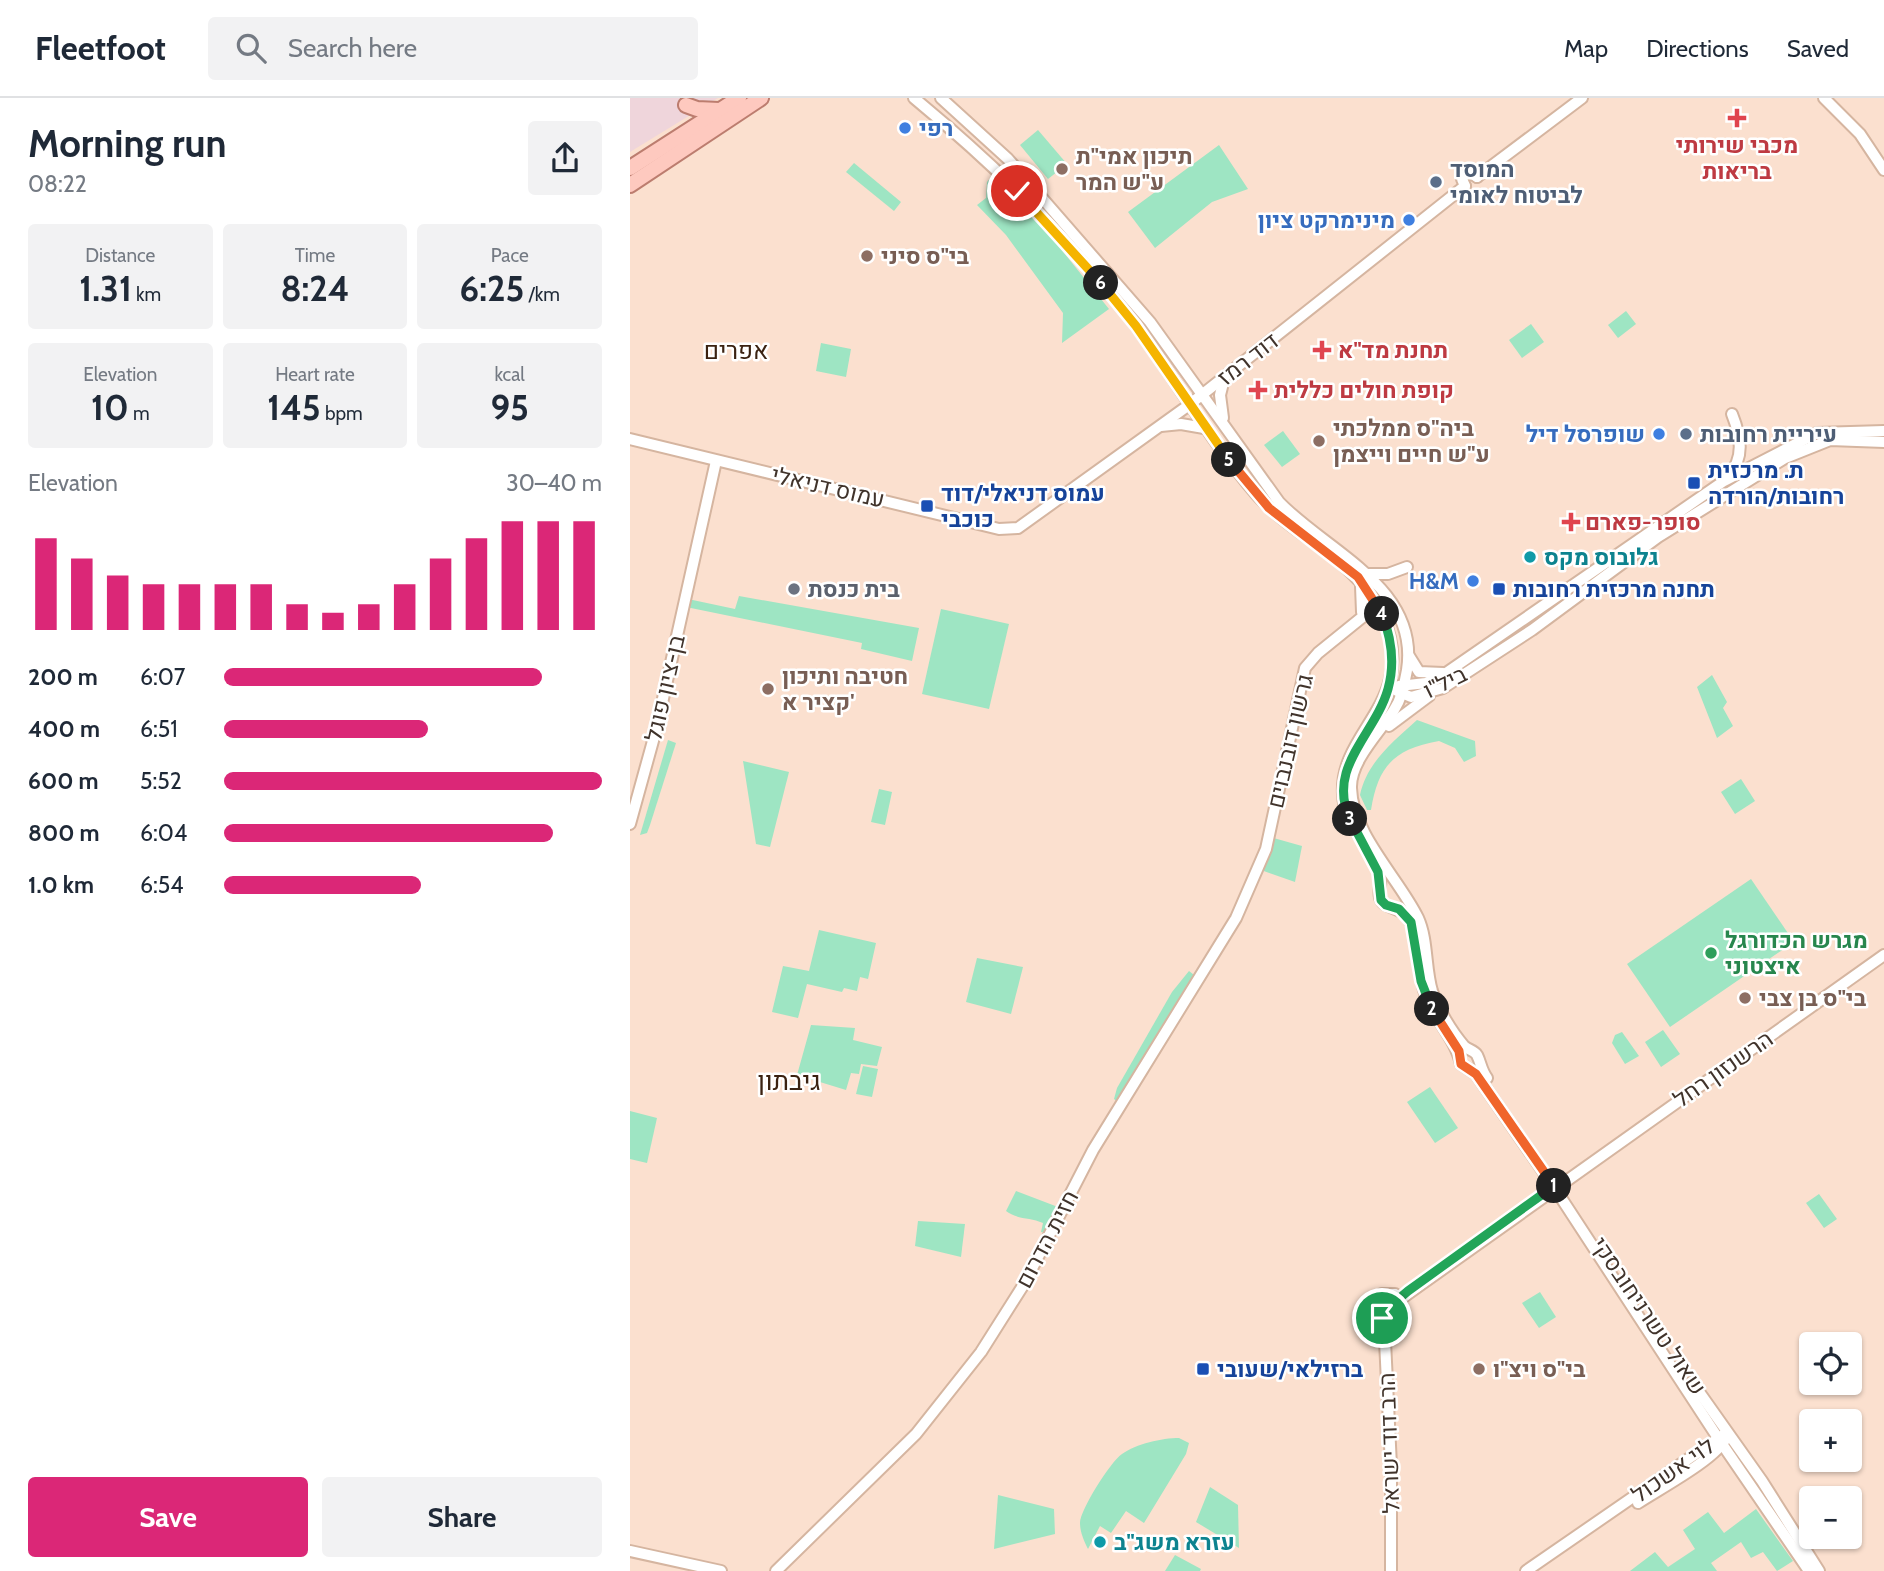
<!DOCTYPE html>
<html lang="en">
<head>
<meta charset="utf-8">
<style>
	:root { --surface:#fff; --page:#f2f2f3; --text:#1f2937; --muted:#747a83; --line:#e0e1e3; --accent:#db2777 }
	body { margin:0; font-family:Cabin,Heebo,sans-serif; background:var(--page); color:var(--text); height:100vh; display:flex; flex-direction:column; font-size:26px; white-space:nowrap }
	* { box-sizing:border-box; margin:0 }
	p { font-size:23px; color:var(--muted) }
	.icon { flex:none; width:38px; height:38px; fill:none; stroke:currentColor; stroke-width:2; stroke-linecap:round; stroke-linejoin:round }
	.map { position:relative; flex:1; overflow:hidden }
	.panel { display:flex; flex-direction:column; background:var(--surface); width:630px }
	.panel>* { flex:none }
	.buttons { position:absolute; left:1169px; top:1234px; display:grid; gap:14px }
	.buttons a { display:grid; place-items:center; width:63px; height:63px; border-radius:7px; background:var(--surface); box-shadow:0 2px 5px #0004; font-size:35px }
	.pin { position:absolute; display:grid; place-items:center; width:60px; height:60px; color:#fff; margin:-30px; border:4px solid #fff; border-radius:50%; box-shadow:0 2px 7px #0007 }
	.km { position:absolute; width:35px; height:35px; margin:-18px; border-radius:50%; background:#222; color:#fff; font-size:19px; line-height:35px; text-align:center }
	.round { display:grid; place-items:center; flex:none; width:74px; height:74px; border-radius:7px; background:var(--page) }
	.overview { display:flex; align-items:center; justify-content:space-between; height:119px; padding:0 28px }
	h1 { font-size:38px; font-weight:700; line-height:52px }
	.stats { display:grid; grid-template-columns:repeat(3,1fr); gap:10px; height:119px; padding:7px 28px }
	.stats div { display:grid; align-content:center; border-radius:7px; background:var(--page); text-align:center }
	.stats b { font-size:35px; font-weight:700 }
	.stats small { font-size:19px; font-weight:400 }
	.stats p { font-size:19px }
	.chart { height:196px; padding:14px 28px }
	.chart p { display:flex; justify-content:space-between }
	.chart svg { width:100%; height:126px; margin-top:7px; stroke:var(--accent); stroke-width:6 }
	.action { display:flex; gap:14px; margin-top:auto; padding:14px 28px }
	.action a { flex:1; height:80px; border-radius:7px; background:var(--accent); color:#fff; font-size:28px; font-weight:700; line-height:80px; text-align:center }
	.action a+a { background:var(--page); color:var(--text) }
	ul { padding:0 28px; list-style:none; font-size:23px }
	li { display:grid; grid-template-columns:112px 84px 1fr; align-items:center; height:52px }
	li i { height:18px; border-radius:9px; background:var(--accent) }
	header { display:flex; align-items:center; gap:42px; box-sizing:border-box; height:98px; padding:0 35px; background:var(--surface); border-bottom:2px solid var(--line) }
	header strong { font-size:33px }
	nav { display:flex; gap:38px; margin-inline-start:auto; font-size:24px }
	.search { width:490px; height:63px; background:var(--page); display:flex; align-items:center; gap:18px; box-sizing:border-box; padding:0 24px; border-radius:7px; color:var(--muted); font-size:26px }
	main { display:flex; flex:1; min-height:0 }
	.map>svg:first-child { display:block }
</style>
</head>
<body>
<header>
<strong>Fleetfoot</strong>
<div class="search"><svg class="icon" aria-label="search" viewBox="0 0 24 24"><circle cx="10" cy="10" r="6"/><path d="M15 15l6 6"/></svg>Search here</div>
<nav><a>Map</a><a>Directions</a><a>Saved</a></nav>
</header>
<main>
<section class="panel">
<div class="overview"><div><h1>Morning run</h1><p>08:22</p></div><a class="round"><svg class="icon" aria-label="share" viewBox="0 0 24 24"><path d="M12 15V3M7 8l5-5 5 5M5 13v7h14v-7"/></svg></a></div>
<div class="stats">
<div><p>Distance</p><b>1.31<small> km</small></b></div>
<div><p>Time</p><b>8:24</b></div>
<div><p>Pace</p><b>6:25<small> /km</small></b></div>
</div>
<div class="stats">
<div><p>Elevation</p><b>10<small> m</small></b></div>
<div><p>Heart rate</p><b>145<small> bpm</small></b></div>
<div><p>kcal</p><b>95</b></div>
</div>
<div class="chart"><p><span>Elevation</span>30–40 m</p>
<svg viewBox="0 0 160 44" preserveAspectRatio="none"><path d="M5 44V12M15 44V19M25 44V25M35 44V28M45 44V28M55 44V28M65 44V28M75 44V35M85 44V38M95 44V35M105 44V28M115 44V19M125 44V12M135 44V6M145 44V6M155 44V6"/></svg>
</div>
<ul>
<li><b>200 m</b>6:07<i style="width:84%"></i></li>
<li><b>400 m</b>6:51<i style="width:54%"></i></li>
<li><b>600 m</b>5:52<i style="width:100%"></i></li>
<li><b>800 m</b>6:04<i style="width:87%"></i></li>
<li><b>1.0 km</b>6:54<i style="width:52%"></i></li>
</ul>
<div class="action"><a>Save</a><a>Share</a></div>
</section>
<div class="map">
<svg width="1254" height="1473" viewBox="0 0 1254 1473">
	<rect width="100%" height="100%" fill="#fbe0cf"/>
	<polygon fill="#efd5db" points="0,0 88,0 0,54"/>
	<g fill="#9ee5c3">
		<polygon points="408,32 437,66 418,81 390,47"/>
		<polygon points="589,47 618,91 582,104 525,150 498,114"/>
		<polygon points="224,65 271,104 264,113 216,74"/>
		<polygon points="363,77 402,115 479,211 432,245 433,215 376,137 347,107 356,100 357,84"/>
		<polygon points="996,213 1006,226 988,240 978,227"/>
		<polygon points="901,226 914,244 892,260 879,242"/>
		<polygon points="191,245 221,251 216,279 186,273"/>
		<polygon points="653,333 670,356 652,369 634,347"/>
		<polygon points="109,498 289,530 282,563 231,551 232,545 56,509 58,501 105,511"/>
		<polygon points="311,511 379,526 359,611 292,596"/>
		<polygon points="1082,577 1097,604 1093,610 1103,628 1087,640 1067,589"/>
		<path d="M 787,622 L 845,643 L 846,658 L 834,664 L 825,650 L 809,643 C 764,651 748,668 741,712 L 737,712 L 730,697 C 737,664 763,644 787,622 Z"/>
		<polygon points="38,642 46,645 20,727 17,735 10,737"/>
		<polygon points="113,663 159,674 140,749 126,746"/>
		<polygon points="1111,681 1125,703 1105,716 1091,694"/>
		<polygon points="249,691 262,694 255,727 241,724"/>
		<polygon points="640,739 672,748 665,784 631,772"/>
		<polygon points="1121,781 1164,844 1040,929 997,866"/>
		<polygon points="189,832 246,845 238,881 230,879 227,893 214,890 212,894 177,886 168,920 142,914 153,868 179,873"/>
		<polygon points="347,860 393,869 381,916 336,904"/>
		<polygon points="559,873 564,877 488,1004 484,1001 487,990 542,894"/>
		<polygon points="181,927 225,930 223,942 252,949 247,968 231,966 229,976 221,975 216,992 167,977"/>
		<polygon points="1033,932 1050,956 1031,969 1015,944"/>
		<polygon points="992,934 1009,958 995,966 982,945 985,937"/>
		<polygon points="233,968 248,971 242,999 226,996"/>
		<polygon points="800,989 828,1030 805,1045 777,1004"/>
		<polygon points="0,1013 27,1020 17,1065 0,1061"/>
		<path d="M 386,1093 L 428,1109 L 416,1135 L 411,1134 L 413,1125 C 400,1119 388,1122 376,1113 Z"/>
		<polygon points="1189,1096 1207,1121 1194,1130 1176,1105"/>
		<polygon points="288,1123 335,1126 331,1159 285,1148"/>
		<polygon points="910,1194 926,1219 909,1230 892,1205"/>
		<path d="M 549,1340 L 559,1345 L 556,1356 L 514,1425 L 496,1413 L 481,1435 L 470,1428 L 458,1451 C 454,1443 450,1434 450,1425 C 450,1412 481,1363 492,1356 C 506,1346 532,1340 549,1340 Z"/>
		<polygon points="580,1389 608,1407 609,1450 566,1424"/>
		<polygon points="368,1397 424,1411 425,1436 364,1451"/>
		<polygon points="1126,1411 1163,1463 1147,1473 1133,1454 1121,1460 1111,1444 1081,1465 1087,1473 1000,1473 1025,1454 1038,1469 1065,1451 1053,1432 1078,1414 1094,1435"/>
		<polygon points="545,1457 571,1471 570,1473 535,1473"/>
	</g>
	<g fill="none" stroke-linecap="round" stroke-linejoin="round">
		<g stroke="#d5b5a0" stroke-width="14">
			<g id="minor">
				<path d="M 284,0 C 365,67 444,143 507,229 C 547,284 581,343 626,396 C 664,439 727,462 752,516 C 791,604 709,631 713,696 C 714,728 743,749 750,778 C 752,786 747,795 751,802 C 755,811 771,808 779,821 C 791,840 787,870 794,892 C 802,919 825,939 831,966 L 846,976 L 924,1089 L 1088,1340 L 1179,1473"/>
				<path d="M 311,0 L 378,61 L 520,224 L 649,404 C 697,454 790,489 777,572 C 774,587 772,600 764,612 C 750,634 720,663 721,690 C 722,736 770,782 788,820 C 798,842 795,870 802,893 C 808,911 821,933 834,948 C 838,952 844,952 847,957 C 851,965 851,972 857,980"/>
				<polyline points="1194,0 1230,36 1254,72"/>
				<polyline points="847,79 952,0"/>
				<polyline points="835,88 832,81 835,77 841,75 847,79"/>
				<polyline points="593,320 590,297 594,281"/>
				<polyline points="531,328 551,326 574,330"/>
				<polyline points="0,341 369,431 388,430 559,307 835,88"/>
				<path d="M 1098,379 C 1115,359 1111,339 1102,316"/>
				<polyline points="736,476 758,476 777,469"/>
				<polyline points="731,488 732,514"/>
				<polyline points="779,558 789,574 813,575"/>
				<polyline points="769,588 796,585 816,575 1094,383 1187,335 1254,333"/>
				<polyline points="767,593 781,599 813,590 902,532 1028,439 1155,360 1200,342 1254,344"/>
				<polyline points="759,628 799,598"/>
				<polyline points="0,726 26,632 86,363"/>
				<polyline points="759,1197 761,1202 754,1222 761,1368 761,1473"/>
				<polyline points="758,1210 1254,857"/>
				<polyline points="755,1217 746,1220 743,1210 752,1196 765,1196"/>
				<polyline points="1062,1284 1132,1383 1189,1473"/>
				<path d="M 1008,1405 C 1029,1391 1086,1361 1096,1340"/>
				<polyline points="0,1453 91,1473"/>
				<polyline points="146,1473 286,1336 351,1254 394,1186 463,1052 606,820 636,751 675,570 688,555 751,504"/>
				<polyline points="896,1473 1093,1337"/>
			</g>
		</g>
		<g stroke="#bc7d6f" stroke-width="18">
			<g id="major">
				<polyline points="56,7 67,11 89,12"/>
				<polyline points="0,70 109,0"/>
				<polyline points="0,87 131,0"/>
			</g>
		</g>
		<use href="#minor" stroke="#fff" stroke-width="10"/>
		<use href="#major" stroke="#fec9bf" stroke-width="14"/>
	</g>
	<g fill="none" stroke-linecap="round" stroke-linejoin="round">
		<g stroke="#fff" stroke-width="14">
			<polyline id="split-1" points="752,1220 758,1210 778,1193 924,1088"/>
		</g>
		<g stroke="#fff" stroke-width="14">
			<polyline id="split-2" points="802,911 829,953 831,966 846,976 924,1088"/>
		</g>
		<g stroke="#fff" stroke-width="14">
			<polyline id="split-3" points="720,721 748,774 751,802 756,807 769,811 781,824 791,883 802,911"/>
		</g>
		<g stroke="#fff" stroke-width="14">
			<path id="split-4" d="M 720,721 C 696,669 745,637 758,591 C 765,566 761,539 752,516"/>
		</g>
		<g stroke="#fff" stroke-width="14">
			<polyline id="split-5" points="599,362 639,410 728,479 752,516"/>
		</g>
		<g stroke="#fff" stroke-width="14">
			<polyline id="split-6" points="471,185 506,228 599,362"/>
		</g>
		<g stroke="#fff" stroke-width="14">
			<polyline id="split-7" points="387,93 471,185"/>
		</g>
		<use href="#split-1" stroke="#22a559" stroke-width="9"/>
		<use href="#split-2" stroke="#f0652b" stroke-width="9"/>
		<use href="#split-3" stroke="#22a559" stroke-width="9"/>
		<use href="#split-4" stroke="#22a559" stroke-width="9"/>
		<use href="#split-5" stroke="#f0652b" stroke-width="9"/>
		<use href="#split-6" stroke="#f5b400" stroke-width="9"/>
		<use href="#split-7" stroke="#f5b400" stroke-width="9"/>
	</g>
	<g fill="#e0444e" stroke="#fff" stroke-width="2.5">
		<path d="M1103.5 9.5h7v7h7v7h-7v7h-7v-7h-7v-7h7z"/>
		<path d="M688.5 241.5h7v7h7v7h-7v7h-7v-7h-7v-7h7z"/>
		<path d="M624.5 281.5h7v7h7v7h-7v7h-7v-7h-7v-7h7z"/>
		<path d="M937.5 413.5h7v7h7v7h-7v7h-7v-7h-7v-7h7z"/>
	</g>
	<g fill="#3f7fe0" stroke="#fff" stroke-width="2.5">
		<circle cx="275" cy="30" r="7"/>
		<circle cx="779" cy="122" r="7"/>
		<circle cx="1029" cy="336" r="7"/>
		<circle cx="843" cy="483" r="7"/>
	</g>
	<g fill="#8d6e63" stroke="#fff" stroke-width="2.5">
		<circle cx="432" cy="71" r="7"/>
		<circle cx="237" cy="158" r="7"/>
		<circle cx="689" cy="343" r="7"/>
		<circle cx="138" cy="591" r="7"/>
		<circle cx="1115" cy="900" r="7"/>
		<circle cx="849" cy="1271" r="7"/>
	</g>
	<g fill="#5c6f8a" stroke="#fff" stroke-width="2.5">
		<circle cx="806" cy="84" r="7"/>
		<circle cx="1056" cy="336" r="7"/>
	</g>
	<g fill="#1a4fb4" stroke="#fff" stroke-width="2.5">
		<rect x="1057" y="378" width="14" height="14" rx="3.5"/>
		<rect x="290" y="401" width="14" height="14" rx="3.5"/>
		<rect x="862" y="484" width="14" height="14" rx="3.5"/>
		<rect x="566" y="1264" width="14" height="14" rx="3.5"/>
	</g>
	<g fill="#0f9aa8" stroke="#fff" stroke-width="2.5">
		<circle cx="900" cy="459" r="7"/>
		<circle cx="470" cy="1444" r="7"/>
	</g>
	<circle fill="#6b7280" stroke="#fff" stroke-width="2.5" cx="164" cy="491" r="7"/>
	<circle fill="#2e9e5b" stroke="#fff" stroke-width="2.5" cx="1081" cy="855" r="7"/>
	<g text-anchor="middle" stroke-width="5" stroke-linejoin="round" paint-order="stroke">
		<g font-size="23" font-weight="bold" fill="#366cbe" stroke="#fff" text-anchor="end">
			<text x="289" y="38" text-anchor="start">רפי</text>
			<text x="765" y="130">מינימרקט ציון</text>
			<text x="1015" y="344">שופרסל דיל</text>
			<text x="829" y="491">H&amp;M</text>
		</g>
		<g font-size="23" font-weight="bold" fill="#be3a42" stroke="#fff" text-anchor="start">
			<text x="1107" y="55" text-anchor="middle">מכבי שירותי<tspan x="1107" dy="26">בריאות</tspan></text>
			<text x="708" y="260">תחנת מד"א</text>
			<text x="644" y="300">קופת חולים כללית</text>
			<text x="955" y="432">סופר-פארם</text>
		</g>
		<g font-size="23" font-weight="bold" fill="#785e54" stroke="#fff" text-anchor="start">
			<text x="446" y="66">תיכון אמי"ת<tspan x="446" dy="26">ע"ש המר</tspan></text>
			<text x="251" y="166">בי"ס סיני</text>
			<text x="703" y="338">ביה"ס ממלכתי<tspan x="703" dy="26">ע"ש חיים וייצמן</tspan></text>
			<text x="152" y="586">חטיבה ותיכון<tspan x="152" dy="26">קציר א'</tspan></text>
			<text x="1129" y="908">בי"ס בן צבי</text>
			<text x="863" y="1279">בי"ס ויצ"ו</text>
		</g>
		<g font-size="23" font-weight="bold" fill="#4e5e75" stroke="#fff" text-anchor="start">
			<text x="820" y="79">המוסד<tspan x="820" dy="26">לביטוח לאומי</tspan></text>
			<text x="1070" y="344">עיריית רחובות</text>
		</g>
		<g font-size="23" fill="#40332b" stroke="#fff">
			<text transform="translate(618 261) rotate(-38)" y="8">דוד רמז</text>
			<text transform="translate(198 389) rotate(13)" y="8">עמוס דניאלי</text>
			<text transform="translate(815 584) rotate(-26)" y="8">ביל"ו</text>
			<text transform="translate(35 590) rotate(-77)" y="8">בן-ציון פוגל</text>
			<text transform="translate(660 643) rotate(-77)" y="8">גרשון דובנבוים</text>
			<text transform="translate(1093 971) rotate(-35)" y="8">הרשנזון רחל</text>
			<text transform="translate(417 1141) rotate(-62)" y="8">חזית הדרום</text>
			<text transform="translate(1019 1218) rotate(56)" y="8">שאול טשרניחובסקי</text>
			<text transform="translate(759 1345) rotate(-92)" y="8">הרב דוד ישראל</text>
			<text transform="translate(1043 1372) rotate(-35)" y="8">לוי אשכול</text>
		</g>
		<g font-size="23" font-weight="bold" fill="#164399" stroke="#fff" text-anchor="start">
			<text x="1078" y="380">ת. מרכזית<tspan x="1078" dy="26">רחובות/הורדה</tspan></text>
			<text x="311" y="403">עמוס דניאלי/דוד<tspan x="311" dy="26">כוכבי</tspan></text>
			<text x="883" y="499">תחנה מרכזית רחובות</text>
			<text x="587" y="1279">ברזילאי/שעובי</text>
		</g>
		<g font-size="23" font-weight="bold" fill="#0d838f" stroke="#fff" text-anchor="start">
			<text x="914" y="467">גלובוס מקס</text>
			<text x="484" y="1452">עזרא משג"ב</text>
		</g>
		<g font-size="23" font-weight="bold" fill="#5b616d" stroke="#fff" text-anchor="start">
			<text x="178" y="499">בית כנסת</text>
		</g>
		<g font-size="23" font-weight="bold" fill="#27864d" stroke="#fff" text-anchor="start">
			<text x="1095" y="850">מגרש הכדורגל<tspan x="1095" dy="26">איצטוני</tspan></text>
		</g>
		<g font-size="24" fill="#3b2211" stroke="#fff">
			<text x="106" y="261">אפרים</text>
		</g>
		<g font-size="26" fill="#3b2211" stroke="#fff">
			<text x="159" y="992">גיבתון</text>
		</g>
	</g>
</svg>
<div class="buttons">
<a><svg class="icon" aria-label="locate" viewBox="0 0 24 24"><circle cx="12" cy="12" r="6"/><path d="M12 2v4M12 18v4M2 12h4M18 12h4"/></svg></a>
<a>+</a>
<a>−</a>
</div>
<div class="pin" style="left:752px;top:1220px;background:#1e9e55"><svg class="icon" aria-label="arrive" viewBox="0 0 24 24"><path d="M6 21V4h12l-3 4 3 4H6"/></svg></div>
<div class="pin" style="left:387px;top:93px;background:#d93025"><svg class="icon" aria-label="check" viewBox="0 0 24 24"><path d="M5 12l5 5 9-10"/></svg></div>
<b class="km" style="left:924px;top:1088px">1</b>
<b class="km" style="left:802px;top:911px">2</b>
<b class="km" style="left:720px;top:721px">3</b>
<b class="km" style="left:752px;top:516px">4</b>
<b class="km" style="left:599px;top:362px">5</b>
<b class="km" style="left:471px;top:185px">6</b>
</div>
</main>
</body>
</html>
